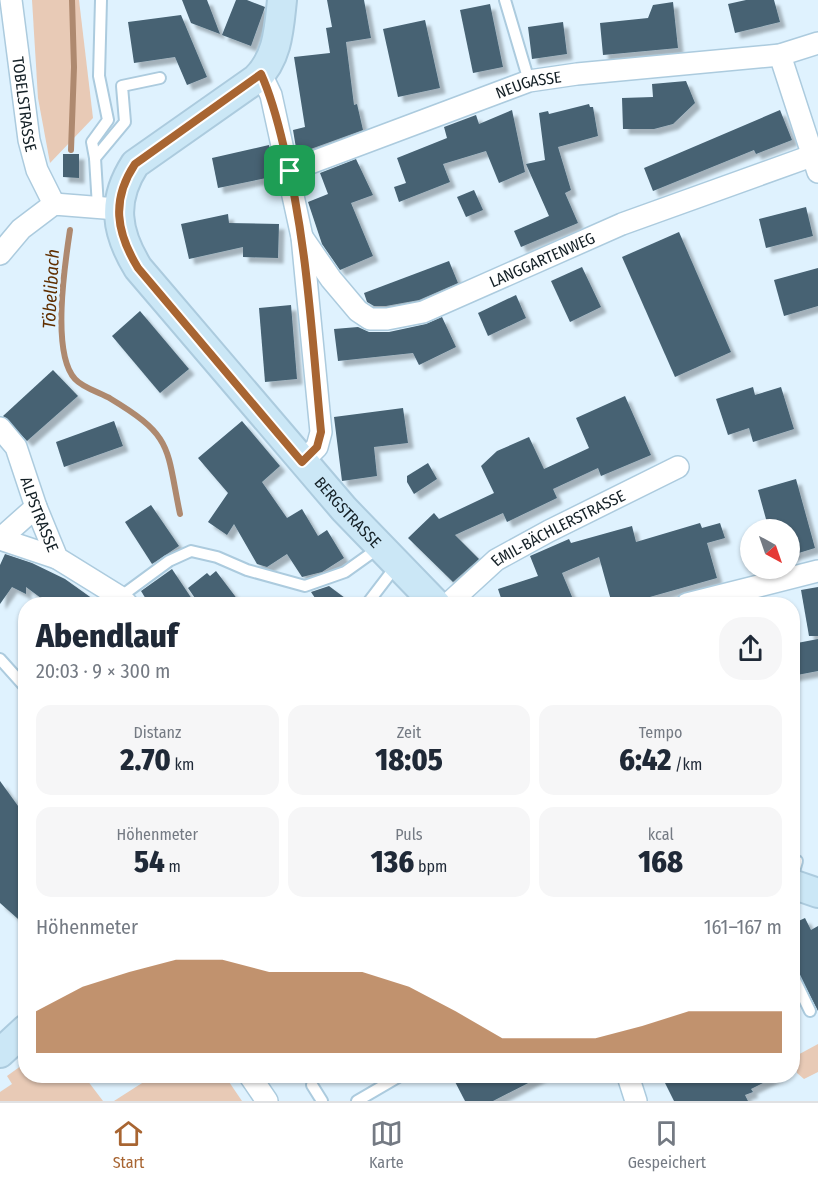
<!DOCTYPE html>
<html lang="de">
<head>
<meta charset="utf-8">
<style>
	:root { --surface:#fff; --page:#f6f6f7; --text:#1f2937; --muted:#747a83; --line:#e0e1e3; --accent:#a86532 }
	body { margin:0; font-family:"Fira Sans Condensed",sans-serif; background:var(--page); color:var(--text); height:100vh; display:flex; flex-direction:column; font-size:22px; white-space:nowrap }
	* { box-sizing:border-box; margin:0 }
	p { font-size:20px; color:var(--muted) }
	.icon { flex:none; width:33px; height:33px; fill:none; stroke:currentColor; stroke-width:2; stroke-linecap:round; stroke-linejoin:round }
	.map { position:relative; flex:1; overflow:hidden }
	.sheet { position:absolute; left:18px; top:597px; width:782px; height:486px; display:flex; flex-direction:column; background:var(--surface); border-radius:24px; box-shadow:0 2px 4px #0004 }
	.sheet>* { flex:none }
	.needle { width:39px; rotate:140deg }
	.controls { position:absolute; left:740px; top:519px; display:grid; gap:12px }
	.controls a { display:grid; place-items:center; width:60px; height:60px; border-radius:50%; background:var(--surface); box-shadow:0 2px 4px #0004; font-size:30px }
	.pin { position:absolute; display:grid; place-items:center; width:51px; height:51px; color:#fff; margin:-26px; border-radius:12px; box-shadow:0 3px 9px #0006 }
	.round { display:grid; place-items:center; flex:none; width:63px; height:63px; border-radius:24px; background:var(--page) }
	.headline { display:flex; align-items:center; justify-content:space-between; height:102px; padding:0 18px }
	h1 { font-size:33px; font-weight:800; line-height:45px }
	.stats { display:grid; grid-template-columns:repeat(3,1fr); gap:9px; height:102px; padding:6px 18px }
	.stats div { display:grid; align-content:center; border-radius:15px; background:var(--page); text-align:center }
	.stats b { font-size:30px; font-weight:800 }
	.stats small { font-size:16px; font-weight:400 }
	.stats p { font-size:16px }
	.chart { height:168px; padding:12px 18px }
	.chart p { display:flex; justify-content:space-between }
	.chart svg { width:100%; height:108px; margin-top:6px; fill:var(--accent); opacity:.7 }
	.tabs { display:flex; justify-content:space-around; align-items:center; height:84px; border-top:2px solid var(--line); background:var(--surface); font-size:16px; color:var(--muted) }
	.tabs a { display:grid; justify-items:center; gap:3px }
	.tabs .on { color:var(--accent) }
	.map>svg:first-child { display:block }
</style>
</head>
<body>
<div class="map">
<svg width="818" height="1101" viewBox="0 0 818 1101">
	<defs>
		<filter id="shadow"><feDropShadow dx="5.5" dy="5.5" stdDeviation="1.5" flood-color="#0004"/></filter>
	</defs>
	<rect width="100%" height="100%" fill="#dff2fe"/>
	<g fill="#e8cab6">
		<polygon points="32,0 79,0 93,118 50,163 38,98"/>
		<polygon points="818,1044 818,1072 804,1079 797,1073 794,1057"/>
		<polygon points="25,1063 26,1076 84,1076 103,1101 0,1101 0,1092 12,1084 7,1076"/>
		<polygon points="153,1076 164,1076 167,1079 172,1076 225,1076 242,1101 114,1101"/>
	</g>
	<g fill="none" stroke-linecap="round" stroke-linejoin="round">
		<g stroke="#ae896f" stroke-width="6">
			<polyline points="71,150 74,67 72,0"/>
			<path d="M 70,230 C 65,263 51,353 75,379 C 83,388 101,393 111,399 C 174,437 166,447 180,514"/>
		</g>
	</g>
	<g fill="#466273" filter="url(#shadow)">
		<polygon points="182,0 207,0 220,34 191,23"/>
		<polygon points="236,0 247,0 265,7 251,46 222,35"/>
		<polygon points="327,0 364,0 371,38 346,42 354,105 357,104 363,130 297,154 293,130 305,127 294,57 330,53 326,28 332,27"/>
		<polygon points="746,0 774,0 780,22 735,33 728,4"/>
		<polygon points="673,2 678,48 603,55 600,23 648,18 653,5"/>
		<polygon points="490,4 503,67 473,73 460,10"/>
		<polygon points="181,15 207,77 187,85 175,57 134,63 128,22"/>
		<polygon points="425,20 440,88 398,97 383,29"/>
		<polygon points="563,22 567,54 532,59 528,27"/>
		<polygon points="686,81 695,103 673,124 654,129 623,129 622,98 653,97 652,84"/>
		<polygon points="589,104 590,107 593,107 598,136 558,147 571,190 565,193 578,223 521,247 514,231 549,216 526,164 545,160 539,113 548,111 549,114"/>
		<polygon points="512,110 525,172 499,183 486,151 443,164 450,182 399,202 394,187 406,183 397,158 447,138 444,127 476,115 479,124"/>
		<polygon points="780,110 792,140 756,154 754,150 653,191 644,168"/>
		<polygon points="269,145 276,176 218,188 212,158"/>
		<polygon points="63,154 79,154 79,178 63,177"/>
		<polygon points="356,159 373,195 351,203 373,256 340,270 322,244 308,202 328,194 320,173"/>
		<polygon points="474,190 483,210 466,217 457,197"/>
		<polygon points="806,207 813,236 766,248 759,219"/>
		<polygon points="228,214 229,223 279,224 278,258 243,257 243,247 189,259 181,224"/>
		<polygon points="679,232 731,352 675,377 622,257"/>
		<polygon points="449,261 458,283 419,300 386,306 374,306 367,302 364,293"/>
		<polygon points="582,267 601,307 570,322 551,281"/>
		<polygon points="818,268 818,306 784,316 774,280"/>
		<polygon points="516,295 526,318 488,336 478,313"/>
		<polygon points="291,305 297,379 265,382 259,308"/>
		<polygon points="140,311 189,369 160,393 112,336"/>
		<polygon points="442,317 456,347 419,365 413,353 338,361 334,329 358,327 369,332 389,332 426,324"/>
		<polygon points="53,370 78,396 27,441 3,416"/>
		<polygon points="753,387 755,395 781,387 794,429 753,442 749,428 728,435 716,399"/>
		<polygon points="625,396 651,455 601,476 598,468 553,489 557,498 507,522 503,513 455,535 479,559 453,582 408,538 434,513 439,519 494,493 481,466 497,451 529,437 544,469 589,448 576,418"/>
		<polygon points="403,408 408,443 374,447 377,476 342,481 334,417"/>
		<polygon points="114,421 123,446 64,467 56,442"/>
		<polygon points="242,421 280,466 262,482 287,518 302,509 318,536 327,530 344,558 322,572 302,577 287,554 267,567 257,564 234,524 227,535 208,522 228,493 198,458"/>
		<polygon points="428,463 437,479 414,494 407,482 407,476"/>
		<polygon points="796,479 815,548 789,556 789,530 769,530 758,490"/>
		<polygon points="151,505 179,546 152,564 125,522"/>
		<polygon points="700,523 702,528 720,523 725,538 707,543 717,578 625,604 612,604 599,557 562,573 575,604 503,604 498,589 538,576 530,556 569,539 571,543 632,526 636,542"/>
		<polygon points="5,554 32,563 65,579 100,604 49,604 26,587 26,594 12,587 0,604 0,565"/>
		<polygon points="172,569 192,599 184,604 149,604 141,591"/>
		<polygon points="216,571 241,604 199,604 188,588 207,573 210,576"/>
		<polygon points="329,586 353,604 319,604 311,592"/>
		<polygon points="818,587 818,636 809,636 801,590"/>
		<polygon points="818,639 818,671 792,676 792,644"/>
		<polygon points="0,781 26,817 26,926 0,903"/>
		<polygon points="805,918 811,930 818,926 818,1011 792,961 792,924"/>
		<polygon points="452,1076 542,1076 493,1101 465,1101"/>
		<polygon points="675,1076 777,1076 751,1089 753,1092 745,1095 748,1101 674,1101 664,1081"/>
	</g>
	<g fill="none" stroke-linecap="round" stroke-linejoin="round">
		<g stroke="#accbde" stroke-width="14">
			<g id="lane">
				<polyline points="505,0 529,81"/>
				<polyline points="95,158 92,142 108,120 99,76 101,0"/>
				<polyline points="98,207 95,158 125,122 122,86 160,78"/>
				<polyline points="120,597 169,561 191,551 217,557 247,570 305,586 345,572 380,547"/>
				<polyline points="367,604 396,566"/>
				<polyline points="0,659 26,688"/>
				<polyline points="792,878 797,861"/>
				<polyline points="792,974 810,1011"/>
				<polyline points="312,1085 322,1101"/>
				<polyline points="357,1101 400,1076"/>
			</g>
		</g>
		<g stroke="#accbde" stroke-width="24">
			<g id="street">
				<path id="s1" d="M 11,0 L 29,140 L 37,170 L 54,204"/>
				<polyline points="780,55 818,172"/>
				<polyline points="261,74 271,95 302,237 321,432 317,447 302,462"/>
				<path id="s2" d="M 289,171 L 529,81 L 577,74 L 780,55 L 818,43"/>
				<path id="s3" d="M 302,237 L 331,279 L 358,311 L 370,319 L 387,319 L 423,312 L 622,224 L 814,155"/>
				<polyline points="0,254 21,229 54,204 117,209"/>
				<path id="s4" d="M 0,428 L 16,447 L 36,507 L 57,558 L 120,597 L 127,604"/>
				<polyline points="0,539 57,558"/>
				<polyline points="0,539 36,507"/>
				<path id="s5" d="M 448,604 L 496,560 L 549,531 L 678,467"/>
				<polyline points="687,604 818,571"/>
				<polyline points="250,1076 267,1101"/>
				<polyline points="628,1076 636,1101"/>
			</g>
		</g>
		<g stroke="#accbde" stroke-width="32">
			<g id="secondary">
				<path id="s6" d="M 282,0 C 279,28 278,58 256,79 L 135,164 C 111,201 116,232 138,268 L 344,509 L 436,604"/>
				<polyline points="792,884 818,893"/>
				<polyline points="0,1053 26,1029"/>
			</g>
		</g>
		<use href="#lane" stroke="#fff" stroke-width="10"/>
		<use href="#street" stroke="#fff" stroke-width="21"/>
		<use href="#secondary" stroke="#cbe7f6" stroke-width="28"/>
	</g>
	<g fill="none" stroke-linecap="round" stroke-linejoin="round">
		<g stroke="#fff" stroke-width="12">
			<path id="route" d="M 261,74 C 272,98 278,122 284,148 C 307,240 312,337 321,432 L 317,447 L 302,462 L 138,268 C 116,232 111,200 135,164 Z"/>
		</g>
		<use href="#route" stroke="#a86532" stroke-width="8"/>
	</g>
	<g text-anchor="middle" stroke-width="6" stroke-linejoin="round" paint-order="stroke">
		<g font-size="16" fill="#142026" stroke="#dff2fe">
			<text dy="6" stroke="none"><textPath href="#s2" startOffset="255">NEUGASSE</textPath></text>
			<text dy="6" stroke="none"><textPath href="#s1" startOffset="105">TOBELSTRASSE</textPath></text>
			<text dy="6" stroke="none"><textPath href="#s3" startOffset="291">LANGGARTENWEG</textPath></text>
			<text dy="6" stroke="none"><textPath href="#s6" startOffset="666">BERGSTRASSE</textPath></text>
			<text dy="6" stroke="none"><textPath href="#s4" startOffset="96">ALPSTRASSE</textPath></text>
			<text dy="6" stroke="none"><textPath href="#s5" startOffset="135">EMIL-BÄCHLERSTRASSE</textPath></text>
		</g>
		<g font-size="18" font-style="italic" fill="#602f00" stroke="#dff2fe">
			<text transform="translate(51 289) rotate(-87)" y="6">Töbelibach</text>
		</g>
	</g>
</svg>
<div class="controls">
<a><svg class="needle" viewBox="-14 -14 28 28"><path d="M0-13l5 13h-10z" fill="#e53935"/><path d="M0 13l5-13h-10z" fill="#747a83"/></svg></a>
</div>
<div class="pin" style="left:290px;top:171px;background:#1e9e55"><svg class="icon" aria-label="arrive" viewBox="0 0 24 24"><path d="M6 21V4h12l-3 4 3 4H6"/></svg></div>
<section class="sheet">
<div class="headline"><div><h1>Abendlauf</h1><p>20:03 · 9 × 300 m</p></div><a class="round"><svg class="icon" aria-label="share" viewBox="0 0 24 24"><path d="M12 15V3M7 8l5-5 5 5M5 13v7h14v-7"/></svg></a></div>
<div class="stats">
<div><p>Distanz</p><b>2.70<small> km</small></b></div>
<div><p>Zeit</p><b>18:05</b></div>
<div><p>Tempo</p><b>6:42<small> /km</small></b></div>
</div>
<div class="stats">
<div><p>Höhenmeter</p><b>54<small> m</small></b></div>
<div><p>Puls</p><b>136<small> bpm</small></b></div>
<div><p>kcal</p><b>168</b></div>
</div>
<div class="chart"><p><span>Höhenmeter</span>161–167 m</p>
<svg viewBox="0 0 160 44" preserveAspectRatio="none"><path d="M0 44V27L10 17L20 11L30 6L40 6L50 11L60 11L70 11L80 17L90 27L100 38L110 38L120 38L130 33L140 27L150 27L160 27V44z"/></svg>
</div>
</section>
</div>
<nav class="tabs">
<a class="on"><svg class="icon" aria-label="home" viewBox="0 0 24 24"><path d="M3 11l9-7 9 7M6 9v11h12V9"/></svg>Start</a>
<a><svg class="icon" aria-label="map" viewBox="0 0 24 24"><path d="M3 6l6-2 6 2 6-2v14l-6 2-6-2-6 2zM9 4v14M15 6v14"/></svg>Karte</a>
<a><svg class="icon" aria-label="saved" viewBox="0 0 24 24"><path d="M7 4h10v16l-5-4-5 4z"/></svg>Gespeichert</a>
</nav>
</body>
</html>
